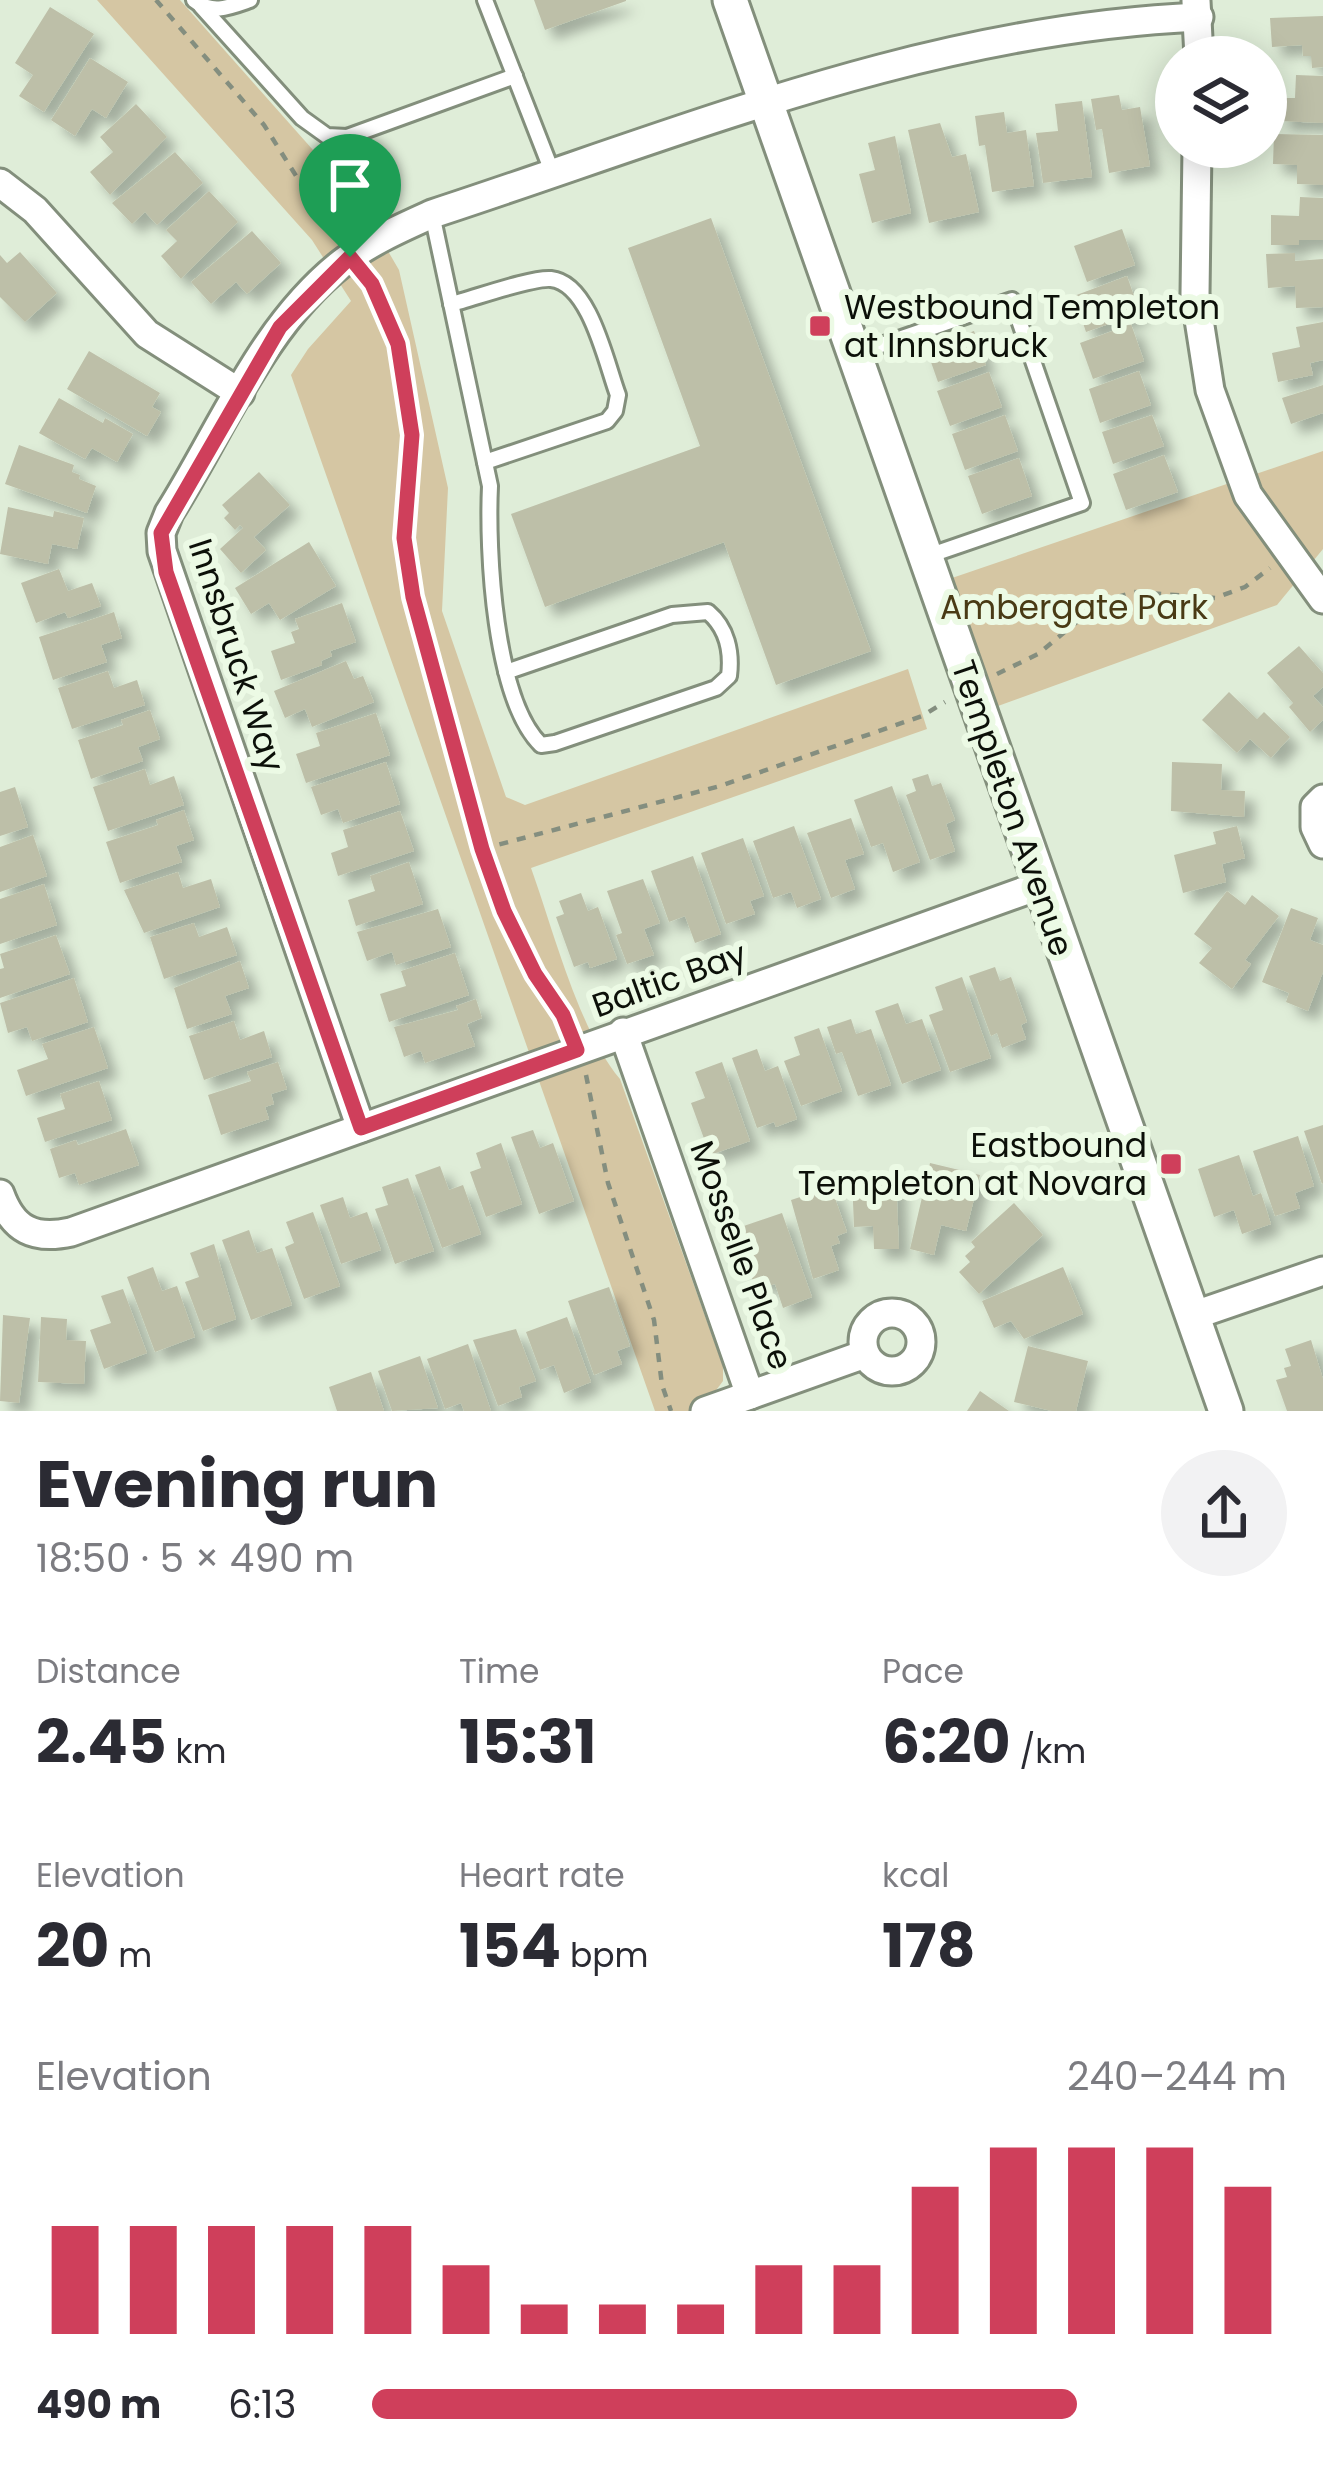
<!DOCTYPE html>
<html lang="en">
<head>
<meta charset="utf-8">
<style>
	:root { --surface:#fff; --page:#f2f2f3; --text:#2b2b33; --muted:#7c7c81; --accent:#cf3f5b }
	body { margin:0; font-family:Poppins,sans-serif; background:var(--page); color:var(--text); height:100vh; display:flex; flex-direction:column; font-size:45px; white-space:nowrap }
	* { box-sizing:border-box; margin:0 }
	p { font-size:39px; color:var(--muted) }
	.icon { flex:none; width:66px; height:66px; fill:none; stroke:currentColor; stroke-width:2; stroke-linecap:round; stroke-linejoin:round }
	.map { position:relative; height:1411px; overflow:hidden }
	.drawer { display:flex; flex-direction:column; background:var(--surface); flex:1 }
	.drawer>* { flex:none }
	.buttons { position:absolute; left:1155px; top:36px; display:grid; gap:24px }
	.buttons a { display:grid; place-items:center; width:132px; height:132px; border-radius:50%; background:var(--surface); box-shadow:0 6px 30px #0003; font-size:60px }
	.pin { position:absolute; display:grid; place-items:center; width:102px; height:102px; color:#fff; margin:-123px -51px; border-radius:50% 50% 50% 0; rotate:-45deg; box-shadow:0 0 12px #0007 }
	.pin .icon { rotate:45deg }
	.round { display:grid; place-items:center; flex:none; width:126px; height:126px; border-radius:63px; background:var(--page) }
	.overview { display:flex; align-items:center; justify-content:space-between; height:204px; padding:0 36px }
	h1 { font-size:66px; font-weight:700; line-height:90px }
	.stats { display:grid; grid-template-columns:repeat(3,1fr); gap:18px; height:204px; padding:12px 36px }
	.stats div { display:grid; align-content:center }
	.stats b { font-size:60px; font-weight:700 }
	.stats small { font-size:33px; font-weight:400 }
	.stats p { font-size:33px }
	.chart { height:336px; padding:24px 36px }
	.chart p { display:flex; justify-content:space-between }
	.chart svg { width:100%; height:216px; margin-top:12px; stroke:var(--accent); stroke-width:6 }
	ul { padding:0 36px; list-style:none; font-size:39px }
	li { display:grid; grid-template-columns:192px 144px 1fr; align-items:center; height:90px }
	li i { height:30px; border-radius:15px; background:var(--accent) }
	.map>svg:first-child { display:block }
</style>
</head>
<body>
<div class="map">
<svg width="1323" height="1411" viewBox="0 0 1323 1411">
	<defs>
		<filter id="shadow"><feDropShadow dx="10" dy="10" stdDeviation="6" flood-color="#0004"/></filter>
	</defs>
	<rect width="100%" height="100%" fill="#dfedd8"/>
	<g fill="#d5c6a3">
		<path d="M 97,0 L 180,0 L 360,203 L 399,270 L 448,488 L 442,611 L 506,797 L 525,805 L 908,669 L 927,729 L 531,868 C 553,929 579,1031 620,1079 L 723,1366 L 723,1381 L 714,1393 L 719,1411 L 655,1411 L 291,375 L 308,349 L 351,301 L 312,240 Z"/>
		<polygon points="1323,451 1323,549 1277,605 998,706 952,578"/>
	</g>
	<g fill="#bdbfa8" filter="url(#shadow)">
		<polygon points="534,0 626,0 626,1 545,30"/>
		<polygon points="50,7 94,34 44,112 19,96 33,75 15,63"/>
		<polygon points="1323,16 1323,67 1312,68 1311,56 1303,56 1302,45 1272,47 1270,18"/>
		<polygon points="90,58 128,82 106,118 92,109 75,136 51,120"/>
		<polygon points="1296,75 1323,76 1323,123 1280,121 1280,98 1295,98"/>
		<polygon points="1119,95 1122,110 1140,107 1150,166 1109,173 1102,129 1096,130 1091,99"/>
		<polygon points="1082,101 1092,177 1043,183 1036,133 1058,131 1055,104"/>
		<polygon points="136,104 167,137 110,195 90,172 113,152 100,137"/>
		<polygon points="1004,112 1007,133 1026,130 1034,186 992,192 985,145 979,146 975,116"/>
		<polygon points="940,123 952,157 966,154 979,212 929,223 908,130"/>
		<polygon points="1274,134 1323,135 1323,185 1297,184 1297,165 1273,164"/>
		<polygon points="895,136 911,213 872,223 859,174 875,170 868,143"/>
		<polygon points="175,152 203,183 157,225 145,212 132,224 112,203"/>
		<polygon points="209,191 238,222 181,279 161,256 177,241 166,230"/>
		<polygon points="1300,197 1323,198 1323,240 1299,240 1299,245 1271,245 1271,215 1299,216"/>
		<polygon points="711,218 871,651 776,685 724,542 545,607 511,514 700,446 628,248"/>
		<polygon points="1122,229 1135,265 1087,282 1074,246"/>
		<polygon points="252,231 281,263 247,294 236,282 211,304 191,282"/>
		<polygon points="20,252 57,293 25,322 0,297 0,255 7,263"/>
		<polygon points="1295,253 1295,261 1323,259 1323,307 1296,308 1295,286 1268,288 1266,254"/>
		<polygon points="1127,276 1140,313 1086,332 1074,296"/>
		<polygon points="1323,322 1323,360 1310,363 1313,375 1278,382 1272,353 1300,347 1296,327"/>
		<polygon points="1131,324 1144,361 1093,379 1080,343"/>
		<polygon points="974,331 986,365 938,382 926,348"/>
		<polygon points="89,351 160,393 152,407 161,412 147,436 67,389"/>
		<polygon points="1139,371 1151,405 1100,423 1089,389"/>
		<polygon points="989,372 1002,407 950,426 937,391"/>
		<polygon points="1323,385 1323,413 1291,424 1282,398"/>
		<polygon points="59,398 103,423 105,418 133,434 117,462 92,448 85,459 39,433"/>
		<polygon points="1005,415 1018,451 965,470 952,434"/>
		<polygon points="1152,415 1164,446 1113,464 1102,432"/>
		<polygon points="19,445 74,465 72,472 80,475 79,479 96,486 87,513 5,484"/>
		<polygon points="1164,455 1178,492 1126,510 1113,474"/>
		<polygon points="1019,458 1032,496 982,514 968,476"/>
		<polygon points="259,472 290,505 254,537 266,550 241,573 220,549 243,528 240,525 235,530 224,518 229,513 222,505"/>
		<polygon points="8,507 53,517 54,511 84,518 77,549 52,544 48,564 0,554"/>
		<polygon points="309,542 336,586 280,620 269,603 251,614 235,588"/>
		<polygon points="59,569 68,591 92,583 101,606 68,618 65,612 36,623 21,583"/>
		<polygon points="342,603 356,642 330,651 332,656 321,661 322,665 281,680 271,651 295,643 291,632 299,629 295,619"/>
		<polygon points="114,612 122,638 101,645 107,662 53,680 39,637"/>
		<polygon points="1299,646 1323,673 1323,687 1313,696 1323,707 1323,720 1310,732 1289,707 1293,703 1267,673"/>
		<polygon points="346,661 354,679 363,676 374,702 312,727 305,709 285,718 274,691"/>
		<polygon points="108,671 114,688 137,680 145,705 72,729 58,688"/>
		<polygon points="1229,692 1257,719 1264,712 1290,737 1271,758 1250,739 1237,753 1202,720"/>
		<polygon points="150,710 160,739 138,747 143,761 91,779 78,740 123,725 121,720"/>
		<polygon points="376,713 390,755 306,783 296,754 320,746 316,733"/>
		<polygon points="386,762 400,804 343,823 338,809 321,815 311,787"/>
		<polygon points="1172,762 1222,764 1221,790 1245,791 1244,817 1171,811"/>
		<polygon points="145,769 150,785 174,776 184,805 108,831 93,787"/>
		<polygon points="928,774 932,786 941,783 955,820 946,824 955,851 930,860 906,795 916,791 912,779"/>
		<polygon points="892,786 920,862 893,872 883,843 871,847 854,800"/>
		<polygon points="15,787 28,827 0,836 0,792"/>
		<polygon points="184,810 194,840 176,846 182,862 120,883 106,842 158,825 156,820"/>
		<polygon points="400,811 414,851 338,876 331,853 348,847 343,830"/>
		<polygon points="851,818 864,854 845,860 855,889 831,898 807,833"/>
		<polygon points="794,826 821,899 797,908 791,892 773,898 753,841"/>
		<polygon points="1237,826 1245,858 1222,864 1226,882 1183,893 1174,855 1216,844 1213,832"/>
		<polygon points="33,835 47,876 0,892 0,847"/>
		<polygon points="743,838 764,896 750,901 755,914 726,924 701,853"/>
		<polygon points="693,856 721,934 695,943 685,916 669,922 651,871"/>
		<polygon points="409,862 423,904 356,926 348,900 375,891 370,876"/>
		<polygon points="178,872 183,888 211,879 220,907 144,933 124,890"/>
		<polygon points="643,879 660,923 644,929 654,955 627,964 616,935 622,933 607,891"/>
		<polygon points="44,884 57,925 0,944 0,899"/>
		<polygon points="1227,891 1245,905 1252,895 1279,916 1245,960 1251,964 1232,989 1199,963 1212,948 1194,934"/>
		<polygon points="581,893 588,911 598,907 617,959 590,968 588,962 574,967 556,917 564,914 559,901"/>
		<polygon points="1291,908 1318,918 1310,940 1323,945 1323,972 1308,1011 1286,1002 1289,993 1262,982"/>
		<polygon points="438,909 451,947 396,965 392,952 367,961 357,932"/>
		<polygon points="194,923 199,937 227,927 237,955 164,979 150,937"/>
		<polygon points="56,935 70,974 0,998 0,969 4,968 0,954"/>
		<polygon points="455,953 469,995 389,1022 380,994 406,986 401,971"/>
		<polygon points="240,961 249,988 225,996 232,1014 187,1029 174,988"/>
		<polygon points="995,967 1000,981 1011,977 1027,1022 1021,1025 1026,1039 1002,1048 997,1033 991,1036 969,976"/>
		<polygon points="962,977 991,1058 950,1072 929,1015 943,1010 935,987"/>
		<polygon points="74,978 88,1022 32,1041 27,1027 8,1033 0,1003"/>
		<polygon points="476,999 482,1018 467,1024 475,1046 425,1063 421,1051 404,1057 394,1027 458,1010 456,1006"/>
		<polygon points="898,1003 906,1024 922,1019 941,1070 902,1084 875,1011"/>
		<polygon points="851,1019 856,1034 871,1029 891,1085 858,1096 842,1052 836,1054 827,1027"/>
		<polygon points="234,1021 240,1040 264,1031 272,1057 204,1080 189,1036"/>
		<polygon points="94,1027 108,1068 26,1096 17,1070 48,1059 42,1044"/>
		<polygon points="819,1028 842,1091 801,1106 784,1061 800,1055 794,1037"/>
		<polygon points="757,1049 765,1071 778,1066 797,1119 776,1127 774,1122 757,1128 732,1058"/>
		<polygon points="278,1062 287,1089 271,1094 274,1104 265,1107 269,1119 221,1135 208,1095 251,1081 247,1072"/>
		<polygon points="722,1062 750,1141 710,1155 691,1103 705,1098 695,1072"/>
		<polygon points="99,1081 112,1120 45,1142 37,1118 65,1109 60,1094"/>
		<polygon points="1323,1125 1323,1183 1322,1184 1304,1131"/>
		<polygon points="126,1129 139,1165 79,1185 75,1173 59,1178 50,1149 76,1140 78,1145"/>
		<polygon points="533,1130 540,1148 553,1143 574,1201 539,1214 511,1137"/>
		<polygon points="1298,1136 1314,1186 1295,1193 1300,1208 1275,1216 1253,1151"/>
		<polygon points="501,1143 522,1204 486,1217 470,1172 481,1168 476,1153"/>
		<polygon points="1239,1155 1253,1196 1261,1193 1271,1224 1242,1234 1234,1210 1214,1217 1198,1169"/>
		<polygon points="930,1163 980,1175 966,1231 941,1225 934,1255 910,1249"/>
		<polygon points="440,1166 449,1190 463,1185 481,1234 442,1248 415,1175"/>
		<polygon points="896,1176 899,1249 874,1249 873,1226 854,1227 852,1177"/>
		<polygon points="408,1178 434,1251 395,1264 375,1209 388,1205 382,1187"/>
		<polygon points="831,1187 847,1232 837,1236 840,1243 831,1246 839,1270 813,1279 791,1200"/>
		<polygon points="343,1197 350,1218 367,1212 381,1250 341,1264 320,1205"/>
		<polygon points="1014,1203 1043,1235 979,1294 959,1272 970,1262 965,1256 975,1247 971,1242"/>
		<polygon points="313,1212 340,1286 304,1299 285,1247 294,1243 286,1222"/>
		<polygon points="782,1213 812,1297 783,1308 775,1284 768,1286 765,1279 754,1284 735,1229"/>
		<polygon points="249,1230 257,1253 272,1248 292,1305 251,1320 222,1240"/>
		<polygon points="214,1244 236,1319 203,1331 185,1282 199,1277 190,1253"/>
		<polygon points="153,1267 162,1291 177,1286 195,1337 155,1352 127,1277"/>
		<polygon points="1063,1267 1083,1314 1024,1339 1011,1321 994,1328 982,1301"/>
		<polygon points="609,1287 630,1346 617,1351 622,1364 594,1375 568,1301"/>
		<polygon points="123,1289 147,1353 104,1369 90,1330 111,1323 101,1296"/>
		<polygon points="3,1315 30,1318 19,1403 0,1401"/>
		<polygon points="41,1317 67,1319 66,1340 86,1341 84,1384 38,1382"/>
		<polygon points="567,1317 591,1382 564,1393 554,1365 540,1370 526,1332"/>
		<polygon points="516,1329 536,1381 519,1387 522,1397 498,1406 473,1340"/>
		<polygon points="1311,1340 1323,1379 1323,1411 1287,1411 1276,1380 1287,1377 1284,1368 1291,1366 1285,1349"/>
		<polygon points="468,1344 491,1411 464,1411 461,1403 445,1409 427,1359"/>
		<polygon points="1028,1346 1088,1361 1076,1411 1052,1411 1014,1402"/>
		<polygon points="420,1356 438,1408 392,1411 378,1371"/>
		<polygon points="371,1372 384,1411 337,1411 329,1387"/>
		<polygon points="980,1391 1009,1411 967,1411"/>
	</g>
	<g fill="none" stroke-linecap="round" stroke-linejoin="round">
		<g stroke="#838f7c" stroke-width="20">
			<g id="service">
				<path d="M 194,0 C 212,15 230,7 250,0"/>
				<polyline points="485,0 553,174"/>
				<polyline points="201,6 302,118 327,136 347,137 515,76"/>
				<path d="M 432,214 L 490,486 C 487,551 494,699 541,745 L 555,743 L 716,688 L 729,676 C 732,652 727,628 708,612 L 672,615 L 506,672"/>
				<path d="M 451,304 C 472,299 532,277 551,279 C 590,283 606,363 618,395 L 615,411 L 607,421 L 485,462"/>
				<polyline points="855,354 1012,300 1082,503 925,557"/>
			</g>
		</g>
		<g stroke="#838f7c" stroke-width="33">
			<g id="minor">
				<polyline points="1196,1 1199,57"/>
				<polyline points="1197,147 1195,294 1210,390 1248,495 1323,599"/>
				<polyline points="0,183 35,210 147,334 240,393"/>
				<polyline points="1323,799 1315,807 1315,827 1323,844"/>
				<polyline points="623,1032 750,1395 865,1354"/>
				<path d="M 361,1128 L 162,551 L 161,533 L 169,513 C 222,429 262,326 342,263 C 369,242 401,228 432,214 C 686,131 928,29 1199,17"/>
				<path d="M 0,1194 C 13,1230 34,1240 71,1232 L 1041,885"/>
				<circle cx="892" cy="1342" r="29"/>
				<polyline points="1192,1316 1323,1271"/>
				<polyline points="705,1411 750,1395"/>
			</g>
		</g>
		<g stroke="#838f7c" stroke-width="39">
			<polyline id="tertiary" points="730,0 1226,1411"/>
		</g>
		<g stroke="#848e7f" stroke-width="4.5" stroke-dasharray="9 9" stroke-linecap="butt">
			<polyline points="156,0 264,125 334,236"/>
			<polyline points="367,277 398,344 407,391 412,435 404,538 413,597 482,849 504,911 535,973 568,1025"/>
			<polyline points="997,674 1038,654 1101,602 1134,592 1215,598 1245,587 1270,568"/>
			<polyline points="482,849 720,786 922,716 945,702"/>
			<polyline points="586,1075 608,1183 654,1320 662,1385 671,1411"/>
		</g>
		<use href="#service" stroke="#fff" stroke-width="14"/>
		<use href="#minor" stroke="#fff" stroke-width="27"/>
		<use href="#tertiary" stroke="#fff" stroke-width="33"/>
	</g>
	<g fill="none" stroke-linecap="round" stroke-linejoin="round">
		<g stroke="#fff" stroke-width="24">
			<polygon id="route" points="350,257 372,284 398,344 412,435 404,538 413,597 482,849 504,911 535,974 563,1015 577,1050 361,1128 166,572 161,533 280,327"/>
		</g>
		<use href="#route" stroke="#cf3f5b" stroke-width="15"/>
	</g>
	<g fill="#cf3f5b" stroke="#ecfae5" stroke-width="4.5">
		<rect x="808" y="314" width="24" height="24" rx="6"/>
		<rect x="1159" y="1152" width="24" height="24" rx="6"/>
	</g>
	<g text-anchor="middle" stroke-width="12" stroke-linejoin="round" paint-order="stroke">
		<g font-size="33" fill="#0c1009" stroke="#ecfae5" text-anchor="start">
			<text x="844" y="319">Westbound Templeton<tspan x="844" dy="38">at Innsbruck</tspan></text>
			<text x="1147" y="1157" text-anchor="end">Eastbound<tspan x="1147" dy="38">Templeton at Novara</tspan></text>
		</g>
		<g font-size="33" fill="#493a15" stroke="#ecfae5">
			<text x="1074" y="619">Ambergate Park</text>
		</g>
		<g font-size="33" fill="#0c1009" stroke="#ecfae5">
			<text transform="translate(237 655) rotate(72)" y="12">Innsbruck Way</text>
			<text transform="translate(1013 808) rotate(71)" y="12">Templeton Avenue</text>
			<text transform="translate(669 979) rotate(-20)" y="12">Baltic Bay</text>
			<text transform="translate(742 1255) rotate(70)" y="12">Mosselle Place</text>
		</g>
	</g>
</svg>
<div class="buttons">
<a><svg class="icon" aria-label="layers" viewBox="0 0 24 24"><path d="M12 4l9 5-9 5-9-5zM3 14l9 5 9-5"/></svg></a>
</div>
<div class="pin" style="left:350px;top:257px;background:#1e9e55"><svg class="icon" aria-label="arrive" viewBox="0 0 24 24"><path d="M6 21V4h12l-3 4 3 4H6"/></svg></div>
</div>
<section class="drawer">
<div class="overview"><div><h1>Evening run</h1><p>18:50 · 5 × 490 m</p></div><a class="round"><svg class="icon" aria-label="share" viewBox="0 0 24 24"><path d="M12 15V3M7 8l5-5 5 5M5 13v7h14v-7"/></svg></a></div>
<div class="stats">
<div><p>Distance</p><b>2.45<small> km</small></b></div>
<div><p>Time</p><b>15:31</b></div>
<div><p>Pace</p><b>6:20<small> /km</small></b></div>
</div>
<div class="stats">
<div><p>Elevation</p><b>20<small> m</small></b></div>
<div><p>Heart rate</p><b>154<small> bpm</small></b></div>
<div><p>kcal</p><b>178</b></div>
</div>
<div class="chart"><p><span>Elevation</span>240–244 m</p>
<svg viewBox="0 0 160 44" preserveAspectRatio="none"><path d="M5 44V22M15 44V22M25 44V22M35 44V22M45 44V22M55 44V30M65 44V38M75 44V38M85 44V38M95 44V30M105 44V30M115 44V14M125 44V6M135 44V6M145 44V6M155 44V14"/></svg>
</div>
<ul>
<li><b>490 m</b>6:13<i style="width:77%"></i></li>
</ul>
</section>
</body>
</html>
